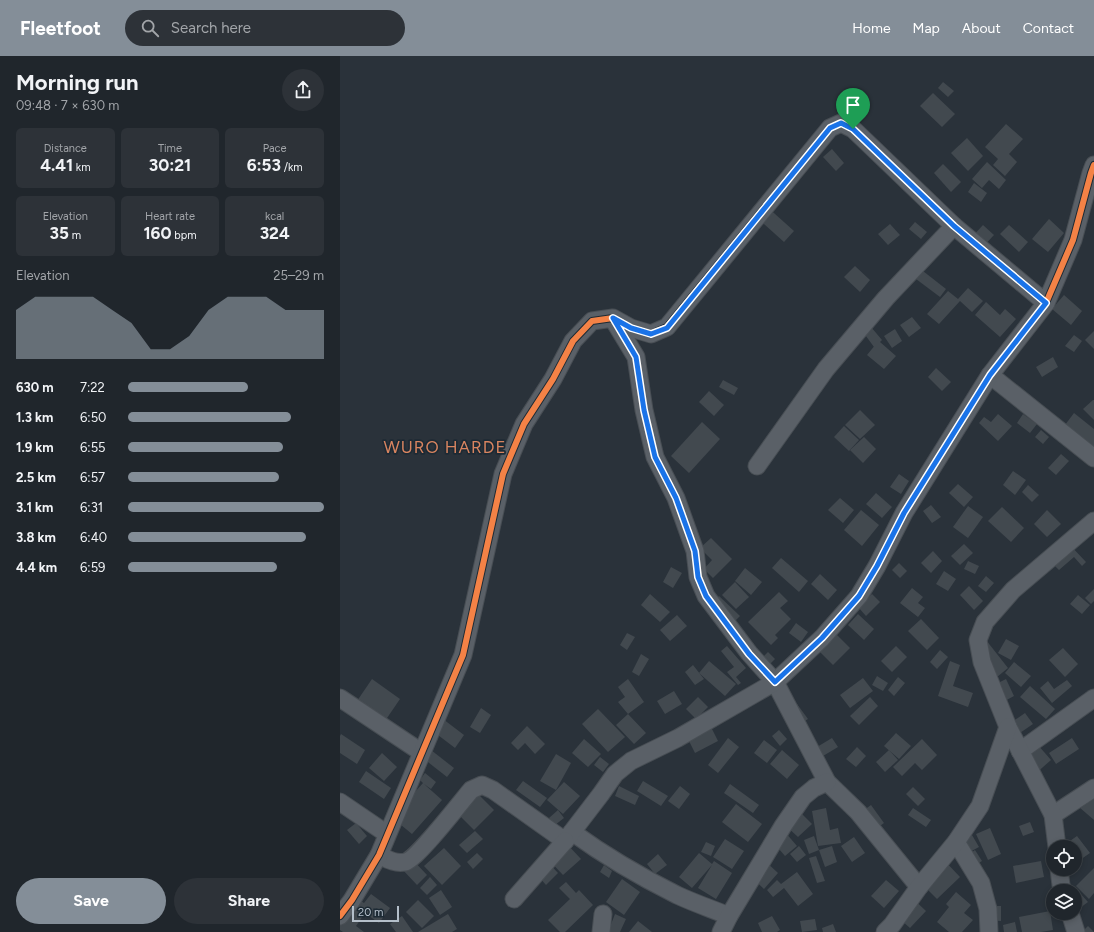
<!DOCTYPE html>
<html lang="en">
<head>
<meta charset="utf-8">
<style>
	:root { --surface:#20262c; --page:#2d3238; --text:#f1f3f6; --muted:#a2a5a9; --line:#3d4348; --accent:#848e98 }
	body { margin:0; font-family:Figtree,sans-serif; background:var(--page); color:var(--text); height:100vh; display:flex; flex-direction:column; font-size:15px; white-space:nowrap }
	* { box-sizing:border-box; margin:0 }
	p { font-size:13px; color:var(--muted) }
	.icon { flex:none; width:22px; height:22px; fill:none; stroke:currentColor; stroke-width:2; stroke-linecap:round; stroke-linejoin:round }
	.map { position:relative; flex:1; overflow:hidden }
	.details { display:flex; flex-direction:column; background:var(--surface); width:340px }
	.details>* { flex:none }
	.fabs { position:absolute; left:706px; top:784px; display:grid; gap:8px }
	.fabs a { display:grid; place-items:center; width:36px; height:36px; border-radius:50%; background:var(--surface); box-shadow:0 2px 6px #0003,0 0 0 1px var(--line); font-size:20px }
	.scale { position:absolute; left:12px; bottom:10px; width:47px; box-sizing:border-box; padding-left:4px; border:2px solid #b4bfca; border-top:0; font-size:11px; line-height:14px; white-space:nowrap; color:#b4bfca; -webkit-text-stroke:3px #1d2a34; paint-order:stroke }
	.pin { position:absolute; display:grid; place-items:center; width:34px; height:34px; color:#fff; margin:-41px -17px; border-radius:50% 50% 50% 0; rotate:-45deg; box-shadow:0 0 4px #0007 }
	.pin .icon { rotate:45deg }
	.round { display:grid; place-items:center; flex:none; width:42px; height:42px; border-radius:21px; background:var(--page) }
	.summary { display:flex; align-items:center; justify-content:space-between; height:68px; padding:0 16px }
	h1 { font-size:22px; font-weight:700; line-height:30px }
	.stats { display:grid; grid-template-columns:repeat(3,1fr); gap:6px; height:68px; padding:4px 16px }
	.stats div { display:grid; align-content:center; border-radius:6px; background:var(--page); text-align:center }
	.stats b { font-size:17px; font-weight:700 }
	.stats small { font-size:11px; font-weight:400 }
	.stats p { font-size:11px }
	.chart { height:112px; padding:8px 16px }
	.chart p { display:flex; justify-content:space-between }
	.chart svg { width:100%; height:72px; margin-top:4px; fill:var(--accent); opacity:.7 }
	.cta { display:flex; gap:8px; margin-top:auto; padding:8px 16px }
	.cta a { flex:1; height:46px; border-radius:24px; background:var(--accent); color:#fff; font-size:16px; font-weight:700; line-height:46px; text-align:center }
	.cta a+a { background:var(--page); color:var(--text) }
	ul { padding:0 16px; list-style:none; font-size:13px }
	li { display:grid; grid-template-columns:64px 48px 1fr; align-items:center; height:30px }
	li i { height:10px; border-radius:5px; background:var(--accent) }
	header { display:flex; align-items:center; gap:24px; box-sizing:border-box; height:56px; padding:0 20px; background:var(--accent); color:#fff }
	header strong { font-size:19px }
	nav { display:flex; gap:22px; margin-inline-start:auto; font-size:14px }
	.search { width:280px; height:36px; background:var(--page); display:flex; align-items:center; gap:10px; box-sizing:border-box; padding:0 14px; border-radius:22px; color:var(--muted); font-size:15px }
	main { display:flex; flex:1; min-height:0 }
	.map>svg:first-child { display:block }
</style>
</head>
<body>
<header>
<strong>Fleetfoot</strong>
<div class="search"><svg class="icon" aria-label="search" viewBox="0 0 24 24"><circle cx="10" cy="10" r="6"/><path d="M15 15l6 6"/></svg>Search here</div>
<nav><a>Home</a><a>Map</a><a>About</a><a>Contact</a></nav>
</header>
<main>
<section class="details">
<div class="summary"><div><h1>Morning run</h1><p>09:48 · 7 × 630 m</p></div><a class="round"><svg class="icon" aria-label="share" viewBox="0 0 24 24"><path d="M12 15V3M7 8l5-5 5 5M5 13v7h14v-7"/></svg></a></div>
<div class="stats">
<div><p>Distance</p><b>4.41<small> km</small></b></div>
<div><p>Time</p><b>30:21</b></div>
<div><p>Pace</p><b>6:53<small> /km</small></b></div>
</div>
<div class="stats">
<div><p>Elevation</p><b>35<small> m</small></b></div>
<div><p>Heart rate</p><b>160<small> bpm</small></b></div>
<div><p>kcal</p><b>324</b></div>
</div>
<div class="chart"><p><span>Elevation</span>25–29 m</p>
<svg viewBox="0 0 160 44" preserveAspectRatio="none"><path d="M0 44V14L10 6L20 6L30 6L40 6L50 14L60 22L70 38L80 38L90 30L100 14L110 6L120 6L130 6L140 14L150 14L160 14V44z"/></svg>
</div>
<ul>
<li><b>630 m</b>7:22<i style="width:61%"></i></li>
<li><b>1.3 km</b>6:50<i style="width:83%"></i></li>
<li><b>1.9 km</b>6:55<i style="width:79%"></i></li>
<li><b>2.5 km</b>6:57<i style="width:77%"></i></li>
<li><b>3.1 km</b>6:31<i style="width:100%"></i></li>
<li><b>3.8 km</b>6:40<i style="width:91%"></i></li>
<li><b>4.4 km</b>6:59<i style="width:76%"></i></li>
</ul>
<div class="cta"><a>Save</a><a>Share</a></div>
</section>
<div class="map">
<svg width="754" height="876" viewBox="0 0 754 876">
	<rect width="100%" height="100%" fill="#2a323a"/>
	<g fill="#42494f">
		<polygon points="603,26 614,35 608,41 598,32"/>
		<polygon points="593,37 615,58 602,71 580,50"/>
		<polygon points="666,68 683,83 669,98 677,106 665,120 653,109 658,103 645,91"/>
		<polygon points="627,82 643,100 628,115 611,97"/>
		<polygon points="492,93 504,107 496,115 483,101"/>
		<polygon points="647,106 666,124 659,133 649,124 642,132 632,123"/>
		<polygon points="603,108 621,126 611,136 594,117"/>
		<polygon points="634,127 647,137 641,146 628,136"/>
		<polygon points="425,149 454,175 444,186 415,160"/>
		<polygon points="709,163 724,177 708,196 692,183"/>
		<polygon points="575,166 587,176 581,183 569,173"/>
		<polygon points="550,168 560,179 548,189 538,178"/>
		<polygon points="643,169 654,179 641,193 630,183"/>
		<polygon points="669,169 688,186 679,196 660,178"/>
		<polygon points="515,210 530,224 520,236 504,221"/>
		<polygon points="583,215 606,233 600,241 576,223"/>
		<polygon points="628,232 643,245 632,256 620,245 599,268 587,258 608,235 618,243"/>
		<polygon points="724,239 742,255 731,269 712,253"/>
		<polygon points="646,246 660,259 665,253 676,263 660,281 635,259"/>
		<polygon points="572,261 581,272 569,281 560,269"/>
		<polygon points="531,271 542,284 540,286 556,300 544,313 527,299 536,288 534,291 523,276"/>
		<polygon points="555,273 562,285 552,292 544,280"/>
		<polygon points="754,275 754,293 745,284"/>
		<polygon points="734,279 742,285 734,296 725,290"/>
		<polygon points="713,301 718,311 702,321 696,311"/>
		<polygon points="596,312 611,326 602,335 588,321"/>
		<polygon points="383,324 398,332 394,339 379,331"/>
		<polygon points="369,335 384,349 374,360 359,346"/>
		<polygon points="753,344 754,344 754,364 743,353"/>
		<polygon points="520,354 535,369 520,383 505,369"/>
		<polygon points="734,357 754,373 754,392 725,369"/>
		<polygon points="658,358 672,370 658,385 639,367 644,361 651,366"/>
		<polygon points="683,358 697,368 690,377 677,367"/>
		<polygon points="362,366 380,383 349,417 331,400"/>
		<polygon points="504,370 519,384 509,395 494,381"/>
		<polygon points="701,374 709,381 703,388 695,381"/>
		<polygon points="524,381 536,393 523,407 510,394"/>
		<polygon points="721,398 729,405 716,419 708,412"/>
		<polygon points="673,415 686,424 675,439 663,429"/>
		<polygon points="559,418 569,425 561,438 550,431"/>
		<polygon points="618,428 633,441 624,451 609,437"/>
		<polygon points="688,429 699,439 692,446 682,436"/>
		<polygon points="536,437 552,451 542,462 526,448"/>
		<polygon points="500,442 514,454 503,467 488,454"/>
		<polygon points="591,449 601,461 592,467 583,455"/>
		<polygon points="628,450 643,461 628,482 613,471"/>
		<polygon points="662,451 684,472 671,486 648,465"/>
		<polygon points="521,454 539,469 522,490 504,474"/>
		<polygon points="707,454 721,468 707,481 694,468"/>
		<polygon points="371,482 392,503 373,522 364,513 372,504 360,492"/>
		<polygon points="728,487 746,506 742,510 734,501 719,514 710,505"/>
		<polygon points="624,488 633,497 620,509 611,500"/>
		<polygon points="593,495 602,505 591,517 581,507"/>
		<polygon points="441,502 468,525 459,536 432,512"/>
		<polygon points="628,505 639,510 635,518 624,513"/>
		<polygon points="559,507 567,515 560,522 552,514"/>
		<polygon points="331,511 342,517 333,532 323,526"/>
		<polygon points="405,512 422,526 411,539 395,525"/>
		<polygon points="604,515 616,523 608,535 596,528"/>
		<polygon points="480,518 497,534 488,544 471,528"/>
		<polygon points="646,520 654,527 646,536 638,530"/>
		<polygon points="395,526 409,541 396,553 382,539"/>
		<polygon points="629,530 643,545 634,554 620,539"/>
		<polygon points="572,532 583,541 578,547 585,552 578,561 560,547"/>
		<polygon points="754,533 754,545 751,548 745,542"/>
		<polygon points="439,536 448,545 440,552 451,563 435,579 438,582 431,589 408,566"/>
		<polygon points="310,538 330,556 320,566 301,549"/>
		<polygon points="532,538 540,546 526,560 518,551"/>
		<polygon points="738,539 750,549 742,558 730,548"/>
		<polygon points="379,540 400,560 391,569 371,549"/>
		<polygon points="518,558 534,573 524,584 508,569"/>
		<polygon points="337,559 347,570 330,585 320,574"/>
		<polygon points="581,563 599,582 587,594 568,575"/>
		<polygon points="456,567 468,576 461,586 449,577"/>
		<polygon points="287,577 295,581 287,594 280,589"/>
		<polygon points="495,577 510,592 493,609 478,594"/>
		<polygon points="666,583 679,590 671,604 658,597"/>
		<polygon points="646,584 668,612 657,621 635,593"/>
		<polygon points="387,590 406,612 396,621 401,627 398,629 387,616 394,611 381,595"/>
		<polygon points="556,590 567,601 552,616 541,605"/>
		<polygon points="723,592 738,608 725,621 709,604"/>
		<polygon points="600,594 608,601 597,613 590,606"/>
		<polygon points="428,596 435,603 423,615 416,608"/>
		<polygon points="301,598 309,603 299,620 292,616"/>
		<polygon points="369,605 396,628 385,640 359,617"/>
		<polygon points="610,605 620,609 613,630 633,637 628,651 598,640"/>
		<polygon points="674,606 691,620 681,631 665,617"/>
		<polygon points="353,609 364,623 355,629 345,616"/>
		<polygon points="537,620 548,627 543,635 532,629"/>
		<polygon points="558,621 565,627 554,640 548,634"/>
		<polygon points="523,622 533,635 510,652 500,639"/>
		<polygon points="32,623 60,643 45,665 17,645"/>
		<polygon points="288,623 304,646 288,658 306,677 294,688 276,669 288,658 278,646 285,641 278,631"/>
		<polygon points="666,623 674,640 663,646 654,629"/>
		<polygon points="727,624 732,630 712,647 700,632 708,625 714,633"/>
		<polygon points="690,630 715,653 706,663 680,641"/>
		<polygon points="334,635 342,648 325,658 317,645"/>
		<polygon points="358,641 368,651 356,663 346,653"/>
		<polygon points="530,641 538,650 519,669 510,660"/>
		<polygon points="457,648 468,663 457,670 447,655"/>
		<polygon points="141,652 151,659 140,677 130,671"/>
		<polygon points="258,653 285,681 268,696 242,668"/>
		<polygon points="685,657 693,668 677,679 669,668"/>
		<polygon points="103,663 124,679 115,692 94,676"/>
		<polygon points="187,670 205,688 195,698 185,687 178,694 171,687"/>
		<polygon points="371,671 378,685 355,697 348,683"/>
		<polygon points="439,674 447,683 440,690 432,680"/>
		<polygon points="556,677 571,690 559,703 544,690"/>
		<polygon points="1,678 25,694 17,708 0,697 0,680"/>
		<polygon points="388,682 399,691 378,717 368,709"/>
		<polygon points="492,682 498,691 483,700 477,691"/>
		<polygon points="732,682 739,693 716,708 709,697"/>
		<polygon points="244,683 261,698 248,711 232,697"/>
		<polygon points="582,683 597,699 582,714 575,707 562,720 553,711"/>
		<polygon points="424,684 437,694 427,707 414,697"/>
		<polygon points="698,689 711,704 694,719 681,703"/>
		<polygon points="517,691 526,700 516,711 506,703"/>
		<polygon points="91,694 114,712 107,721 84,703"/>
		<polygon points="442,694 459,709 447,723 430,708"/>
		<polygon points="549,694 558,704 545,716 536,706"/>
		<polygon points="42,697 57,711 44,725 29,712"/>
		<polygon points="216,698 231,707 216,734 200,725"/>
		<polygon points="260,701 269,708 263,716 254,709"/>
		<polygon points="26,715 51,732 44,743 19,726"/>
		<polygon points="85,717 96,726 91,733 84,728 102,744 72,778 55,764 66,746 83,727 80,724"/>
		<polygon points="183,725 207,742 200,751 176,734"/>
		<polygon points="303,725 328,740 321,750 297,735"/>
		<polygon points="224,726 240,740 223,758 207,744"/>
		<polygon points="390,728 419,749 413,757 384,737"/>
		<polygon points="279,730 299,740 295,749 275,740"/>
		<polygon points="340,730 350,738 339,753 328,745"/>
		<polygon points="573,731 585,743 578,750 566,738"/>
		<polygon points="138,738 154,754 134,774 118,758"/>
		<polygon points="750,740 754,743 754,764 739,751"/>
		<polygon points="396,748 422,768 408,786 382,766"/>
		<polygon points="531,749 544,767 533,775 520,757"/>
		<polygon points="486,752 490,774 498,772 501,787 478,790 472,755"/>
		<polygon points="573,752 591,764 586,771 568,759"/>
		<polygon points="218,754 224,762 215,769 209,762"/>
		<polygon points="460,756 472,768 458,781 446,770"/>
		<polygon points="690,766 694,776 683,780 679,770"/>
		<polygon points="16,767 27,780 19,788 7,774"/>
		<polygon points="650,772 661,798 648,804 636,778"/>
		<polygon points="135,775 143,783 127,797 119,789"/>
		<polygon points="445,776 457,790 445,800 433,786"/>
		<polygon points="632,779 639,791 626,798 619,786"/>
		<polygon points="474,780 479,794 469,798 464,784"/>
		<polygon points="737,780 750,797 740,804 735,798 735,791 730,791 727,787"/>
		<polygon points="514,781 525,797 512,806 501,790"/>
		<polygon points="385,783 404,795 392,813 373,801"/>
		<polygon points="366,786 375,790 371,800 361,796"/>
		<polygon points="226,787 241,803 223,819 205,800"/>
		<polygon points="459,790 466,799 457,806 450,798"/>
		<polygon points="492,790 497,806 485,811 479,794"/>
		<polygon points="104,792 121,810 102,829 84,810"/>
		<polygon points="635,794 642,805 628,814 622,803"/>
		<polygon points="137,797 143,803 133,813 127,806"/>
		<polygon points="359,797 372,808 374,805 392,817 376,843 358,832 372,809 352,832 339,821"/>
		<polygon points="318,798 327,809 315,818 307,808"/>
		<polygon points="476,800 485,825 477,827 469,802"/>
		<polygon points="71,802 87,819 77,829 61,812"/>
		<polygon points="602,802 620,821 597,843 583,829"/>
		<polygon points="205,803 218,817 206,829 193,814"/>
		<polygon points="423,803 438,817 424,833 409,819"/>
		<polygon points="701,805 704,821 676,827 673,810"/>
		<polygon points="264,809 272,815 269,822 260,816"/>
		<polygon points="754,812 754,837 749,843 736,830"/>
		<polygon points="457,816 473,838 458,850 444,832 433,841 427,834 437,824 441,828"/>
		<polygon points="90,821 97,829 87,839 80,832"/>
		<polygon points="282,823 300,836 284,859 266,846"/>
		<polygon points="546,824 559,835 544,852 531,840"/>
		<polygon points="226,826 236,837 239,834 253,849 225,876 220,876 208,864 230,843 219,832"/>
		<polygon points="101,834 112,851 100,859 89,842"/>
		<polygon points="616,836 631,849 624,857 633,864 622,876 609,876 597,866 609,851 606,848"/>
		<polygon points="739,836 748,846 740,852 735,846 735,839"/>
		<polygon points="31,838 50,852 39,867 25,857 16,870 24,876 3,876 0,874 0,860 14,840 24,847"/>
		<polygon points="570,840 586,855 570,872 554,858"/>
		<polygon points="78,844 94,860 82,872 66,856"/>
		<polygon points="643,850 661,850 661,865 642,864"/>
		<polygon points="710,855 713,874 701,876 682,876 679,861"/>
		<polygon points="108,858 117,873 112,876 78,876"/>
		<polygon points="275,858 286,863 280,876 263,876 268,876"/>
		<polygon points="62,860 73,876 56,876 50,868"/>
		<polygon points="432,860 440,874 437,876 422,876 418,867"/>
		<polygon points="475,863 477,874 462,876 460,865"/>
		<polygon points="298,865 312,876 289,876"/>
		<polygon points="675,866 677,876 664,876 663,869"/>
		<polygon points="493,868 496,876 483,876 482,872"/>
		<polygon points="748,870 754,876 742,876"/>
	</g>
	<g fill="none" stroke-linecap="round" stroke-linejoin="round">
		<g stroke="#484e54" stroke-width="19">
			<g id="street">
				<polyline points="273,263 296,301 304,354 315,401 336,442 355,495 358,521 366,540 409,597 435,626 487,726 518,756 579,831"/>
				<polyline points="650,319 754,402"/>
				<polyline points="417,410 486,313 546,242 614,170"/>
				<polyline points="0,642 81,696"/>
				<polyline points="680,695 754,642"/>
				<polyline points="0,746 47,778"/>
				<polyline points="713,759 754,732"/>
				<path d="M 232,776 C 265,800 301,821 337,839 C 354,847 372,853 389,860"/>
				<polyline points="616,786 641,827 648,853 649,876"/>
				<polyline points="717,791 713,759 668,671 642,606 638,584 645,566 673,534 754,465"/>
				<path d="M 39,799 C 47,803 55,808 65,806 C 75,805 121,746 131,734 L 142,729 L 153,734 L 225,785 L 261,738 L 275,718 L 291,705 L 338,682 L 435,626 L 482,582 L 519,540 L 537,510 L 564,457 L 650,319 L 706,247"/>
				<polyline points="719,813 721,829 723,835"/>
				<polyline points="174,843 225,785"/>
				<polyline points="730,857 736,876"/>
				<polyline points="0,860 12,844 39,799 123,599 163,418 184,368 213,323 233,285 252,265 273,262 291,272 311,278 327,271 490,72 501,67 513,73 614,170 706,247 733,184 751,117 754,109"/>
				<polyline points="261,876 263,858"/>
				<polyline points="381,876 389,860 443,770 463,741 474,732 487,726"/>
				<polyline points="545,876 552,869 579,831 616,786 640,750 668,671"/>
			</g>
		</g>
		<use href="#street" stroke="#5a6067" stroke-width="17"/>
		<g stroke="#1d2a34" stroke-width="8">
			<polyline id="cycleway" points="0,860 12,844 39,799 123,599 163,418 184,368 213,323 233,285 252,265 273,262 291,272 311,278 327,271 490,72 501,67 513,73 614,170 706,247 733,184 751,117 754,109"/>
		</g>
		<use href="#cycleway" stroke="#f48246" stroke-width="6"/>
	</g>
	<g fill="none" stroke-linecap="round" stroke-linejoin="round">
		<g stroke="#fff" stroke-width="8">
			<polygon id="route" points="501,67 513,73 614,170 706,247 650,319 564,457 537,510 519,540 482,582 435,626 409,598 366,540 358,521 355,495 336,442 315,401 304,354 296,301 273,262 291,272 311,278 327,272 490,72"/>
		</g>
		<use href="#route" stroke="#1a73e8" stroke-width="5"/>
	</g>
	<g text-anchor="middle" stroke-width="3.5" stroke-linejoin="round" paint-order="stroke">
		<g font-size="17" letter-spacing="1" fill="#d98560" stroke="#1d2a34">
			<text x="105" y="397">WURO HARDE</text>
		</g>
	</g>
</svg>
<div class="fabs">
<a><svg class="icon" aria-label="locate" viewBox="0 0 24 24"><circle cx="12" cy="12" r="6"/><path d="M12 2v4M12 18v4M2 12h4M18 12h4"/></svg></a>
<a><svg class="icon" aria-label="layers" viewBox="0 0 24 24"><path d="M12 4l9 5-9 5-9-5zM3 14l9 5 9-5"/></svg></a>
</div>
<div class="scale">20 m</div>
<div class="pin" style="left:513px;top:73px;background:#1e9e55"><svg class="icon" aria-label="arrive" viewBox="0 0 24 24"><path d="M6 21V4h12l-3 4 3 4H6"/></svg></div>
</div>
</main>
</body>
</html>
